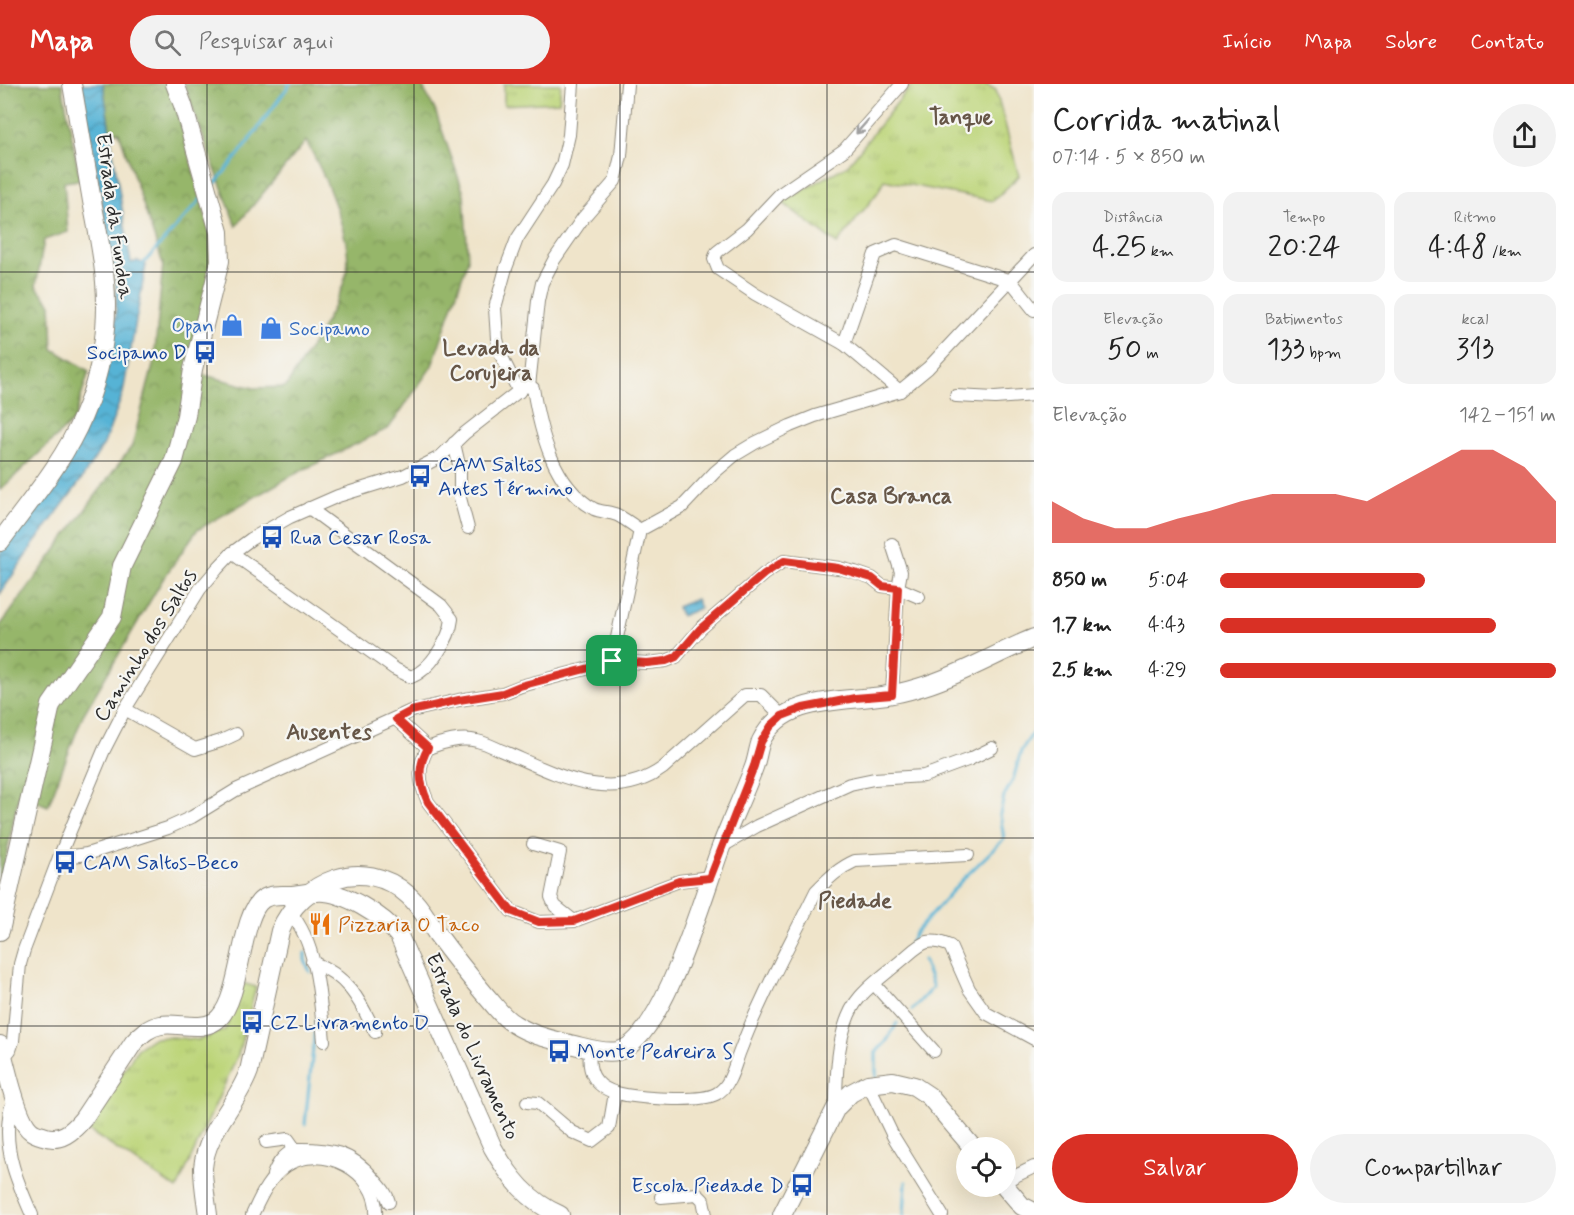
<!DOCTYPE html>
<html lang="pt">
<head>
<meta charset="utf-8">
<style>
	:root { --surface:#fff; --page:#f2f2f2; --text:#222; --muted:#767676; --accent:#d93025 }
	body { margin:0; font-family:Mynerve,sans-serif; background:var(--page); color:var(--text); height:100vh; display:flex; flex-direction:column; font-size:22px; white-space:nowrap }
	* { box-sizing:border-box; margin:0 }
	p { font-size:20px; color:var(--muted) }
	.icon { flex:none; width:33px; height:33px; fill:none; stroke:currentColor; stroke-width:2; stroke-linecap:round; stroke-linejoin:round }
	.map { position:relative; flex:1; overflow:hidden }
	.panel { display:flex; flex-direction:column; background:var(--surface); width:540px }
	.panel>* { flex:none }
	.fabs { position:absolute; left:956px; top:1053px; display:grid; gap:12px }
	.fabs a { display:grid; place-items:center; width:60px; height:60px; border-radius:50%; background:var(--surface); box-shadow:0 6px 24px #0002; font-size:30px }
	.pin { position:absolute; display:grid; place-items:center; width:51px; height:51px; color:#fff; margin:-26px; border-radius:12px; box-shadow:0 3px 9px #0006 }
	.round { display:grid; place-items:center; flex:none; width:63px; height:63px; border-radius:32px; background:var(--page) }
	.head { display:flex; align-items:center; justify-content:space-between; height:102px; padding:0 18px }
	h1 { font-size:33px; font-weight:600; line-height:45px }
	.stats { display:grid; grid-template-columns:repeat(3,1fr); gap:9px; height:102px; padding:6px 18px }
	.stats div { display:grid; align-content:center; border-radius:15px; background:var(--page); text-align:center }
	.stats b { font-size:30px; font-weight:600 }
	.stats small { font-size:16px; font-weight:400 }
	.stats p { font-size:16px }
	.chart { height:168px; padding:12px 18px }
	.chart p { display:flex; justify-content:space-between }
	.chart svg { width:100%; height:108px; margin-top:6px; fill:var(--accent); opacity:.7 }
	.action { display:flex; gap:12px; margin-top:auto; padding:12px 18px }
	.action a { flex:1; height:69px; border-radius:36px; background:var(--accent); color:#fff; font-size:24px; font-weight:600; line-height:69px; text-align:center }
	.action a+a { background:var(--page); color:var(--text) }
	ul { padding:0 18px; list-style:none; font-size:20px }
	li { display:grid; grid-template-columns:96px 72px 1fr; align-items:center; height:45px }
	li i { height:15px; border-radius:8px; background:var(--accent) }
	header { display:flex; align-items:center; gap:36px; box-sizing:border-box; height:84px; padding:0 30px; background:var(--accent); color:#fff }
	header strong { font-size:28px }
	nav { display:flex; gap:33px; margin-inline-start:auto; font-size:21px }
	.search { width:420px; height:54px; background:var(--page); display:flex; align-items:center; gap:15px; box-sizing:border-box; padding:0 21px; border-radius:33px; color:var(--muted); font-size:22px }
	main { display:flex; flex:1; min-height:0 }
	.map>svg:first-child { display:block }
</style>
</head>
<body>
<header>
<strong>Mapa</strong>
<div class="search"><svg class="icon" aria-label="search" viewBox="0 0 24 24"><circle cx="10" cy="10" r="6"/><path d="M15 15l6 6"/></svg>Pesquisar aqui</div>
<nav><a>Início</a><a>Mapa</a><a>Sobre</a><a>Contato</a></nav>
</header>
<main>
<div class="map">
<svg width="1034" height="1131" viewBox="0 0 1034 1131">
	<defs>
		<pattern id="grass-tufts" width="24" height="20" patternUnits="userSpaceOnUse" patternTransform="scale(1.5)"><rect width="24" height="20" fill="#bdd57a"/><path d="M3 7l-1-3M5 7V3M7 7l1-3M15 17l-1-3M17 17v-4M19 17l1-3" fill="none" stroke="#a3b76a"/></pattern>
		<pattern id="forest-crowns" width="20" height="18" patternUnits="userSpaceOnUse" patternTransform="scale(1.5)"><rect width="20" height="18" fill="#96b66a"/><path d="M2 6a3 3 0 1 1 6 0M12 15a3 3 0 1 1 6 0" fill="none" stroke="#7b9457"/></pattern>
		<pattern id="water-waves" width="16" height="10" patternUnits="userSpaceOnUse" patternTransform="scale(1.5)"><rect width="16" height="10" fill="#57b3d5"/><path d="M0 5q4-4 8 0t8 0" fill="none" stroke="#4892ad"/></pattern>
	</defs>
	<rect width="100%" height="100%" fill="#f6f6f2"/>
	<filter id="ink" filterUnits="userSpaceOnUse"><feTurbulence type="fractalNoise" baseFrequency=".0167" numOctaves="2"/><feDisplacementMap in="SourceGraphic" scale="12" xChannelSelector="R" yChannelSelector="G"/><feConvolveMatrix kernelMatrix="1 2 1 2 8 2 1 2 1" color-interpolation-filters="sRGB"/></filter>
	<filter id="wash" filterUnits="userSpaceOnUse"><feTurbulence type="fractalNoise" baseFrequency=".008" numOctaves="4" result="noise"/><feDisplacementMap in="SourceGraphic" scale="24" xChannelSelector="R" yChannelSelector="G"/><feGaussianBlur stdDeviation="1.35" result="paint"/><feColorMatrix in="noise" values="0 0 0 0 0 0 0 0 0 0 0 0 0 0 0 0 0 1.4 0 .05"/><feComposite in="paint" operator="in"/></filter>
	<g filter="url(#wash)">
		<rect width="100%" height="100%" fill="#efe4ca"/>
		<g fill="url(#grass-tufts)" stroke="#748052" stroke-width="1.5">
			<polygon points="504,0 561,0 559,18 504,21"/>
			<polygon points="912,0 985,0 996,6 1019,92 993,117 884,96 878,108 837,160 782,118 848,81"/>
			<polygon points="242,899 256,903 238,971 177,1105 86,1045 138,964 153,954 172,953 199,956 225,946"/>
		</g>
		<g fill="url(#forest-crowns)" stroke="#60704a" stroke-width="1.5">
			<polygon points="0,0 62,0 80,96 64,98 68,148 44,156 36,202 51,220 53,265 89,287 74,336 0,406"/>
			<path d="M 103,0 L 170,0 L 210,148 L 211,197 L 189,287 L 254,304 L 286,303 C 304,272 341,221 347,186 C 353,154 322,85 306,57 L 236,142 L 184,0 L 421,0 L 435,26 L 464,110 L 468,176 L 432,282 L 389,344 L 291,392 L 197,446 L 163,495 L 83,631 L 48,722 L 19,710 L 0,802 L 0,542 L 132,362 L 154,278 L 163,180 L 119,48 L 110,47 Z"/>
		</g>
		<g fill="url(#water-waves)" stroke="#416f80" stroke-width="1.5">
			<polygon points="81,0 103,0 113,69 131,179 138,177 146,181 123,309 104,360 79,399 33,461 0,510 0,469 78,360 96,321 112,263 116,230 116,201"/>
			<polygon points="696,515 700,524 681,532 677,523"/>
		</g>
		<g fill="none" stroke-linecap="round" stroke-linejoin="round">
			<g stroke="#57b3d5" stroke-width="3">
				<polyline points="213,102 240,69 290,0"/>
				<polyline points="141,182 203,113"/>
				<polyline points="910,860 915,849 962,796 1004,755 1000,730 1004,712 1013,696 1021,667 1034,647"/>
				<polyline points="305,869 305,876 310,888"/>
				<polyline points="912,926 933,903 923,876"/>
				<polyline points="876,993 876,968 886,958 897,939"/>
				<polyline points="305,1040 316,936"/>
				<polyline points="904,1131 906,1098"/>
			</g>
		</g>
	</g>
	<g filter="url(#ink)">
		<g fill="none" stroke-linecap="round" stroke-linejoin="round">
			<g stroke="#8d887a" stroke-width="14">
				<g id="street">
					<polyline points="1011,197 1034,226"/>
					<polyline points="844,260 875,170 896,161 1011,197"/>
					<path d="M 529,302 L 533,304 C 540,347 553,402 594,425 C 601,428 610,428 617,431 C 625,435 633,441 640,446 L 682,423 L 715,388 L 735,371 L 755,359 L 790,342 L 815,332 L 900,307 L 928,284 L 1034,171"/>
					<polyline points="529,302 538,217 542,199 554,176 583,134 615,97 621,72 627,0"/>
					<polyline points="900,307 844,260 755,210 718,185 714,175 717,168 747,145 780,110 844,66 902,0"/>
					<polyline points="519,308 501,271 497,255 495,224 506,184 517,155 553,100 562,81 569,51 573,0"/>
					<polyline points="956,312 995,314 1034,311"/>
					<polyline points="454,359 460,385 460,414 468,444"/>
					<path d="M 232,469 L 395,585 L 411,593 C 430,586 450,555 452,535 L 441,521 L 309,424"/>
					<polyline points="612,577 640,446"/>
					<polyline points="892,611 898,504 901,488 892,460"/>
					<polyline points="125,625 195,665 221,657 236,650"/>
					<polyline points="396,635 428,664"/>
					<path d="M 428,664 C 442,658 462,653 477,657 C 487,659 497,665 507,669 C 558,691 611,721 663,684 L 745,611 L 761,611 L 782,632"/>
					<path d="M 428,664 C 417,683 419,698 428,718 L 511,827 L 539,838 L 574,837 L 679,797 L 710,793"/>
					<polyline points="533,760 560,768 551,813 555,822 574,837"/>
					<polyline points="721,763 757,742 850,700 874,695 924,692 970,675 992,664"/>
					<polyline points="60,771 73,772 87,770 168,744 192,733 236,706 411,627 459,616 503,609 521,602 597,582 612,577 647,579 666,577 676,573 700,545 764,490 784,477 839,484 855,488 872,494 882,502 898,504 919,513"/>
					<path d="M 290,828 C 318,861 320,915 324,957"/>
					<path d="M 312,878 C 347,891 360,916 375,948"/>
					<polyline points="874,900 934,967"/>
					<path d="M 591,964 C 586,986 594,1003 617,1009 C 636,1014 699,1019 716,1010 C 731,1002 734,982 740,967 C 761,912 790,860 816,807 C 829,794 839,784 855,777 L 968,771"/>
					<polyline points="4,973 10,966 13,957 20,880 24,866 60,771 104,666 125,625 200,505 217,485 232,469 251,455 290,433 338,412 403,392 440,373 465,349 524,303 529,302"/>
					<polyline points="868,1000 893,1052 942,1131"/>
					<path d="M 16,1016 C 10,1021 10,1026 9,1033 C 4,1069 18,1099 32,1131"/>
					<polyline points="527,1018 538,1019 572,1048 592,1057 609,1044 615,1009"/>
					<path d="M 836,1024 C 836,991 837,939 860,913 C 872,899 888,888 902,876 C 920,861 926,851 950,862 L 969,905 L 986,929 L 1034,955"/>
					<path d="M 266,1058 L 288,1055 L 295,1065 C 329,1064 352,1068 374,1095 C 380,1102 387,1109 389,1118"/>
					<path d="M 273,1091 C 278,1078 283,1072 295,1065"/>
					<polyline points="1005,1097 1034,1083"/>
					<polyline points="661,1113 697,1110 703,1116 706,1131"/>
					<path d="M 252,1131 C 261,1112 268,1095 286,1082 C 321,1058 379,1087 376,1131"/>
				</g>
			</g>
			<g stroke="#8d887a" stroke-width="20">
				<g id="secondary">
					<path d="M 0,458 C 29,418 64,378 83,332 C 101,291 109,243 105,198 C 103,171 97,144 92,117 C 85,78 79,39 72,0"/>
					<polyline points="0,847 51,621 112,533 122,482 174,377 186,332 193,285 220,177 219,148 183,21 175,0"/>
					<path d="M 0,961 C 6,980 16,1034 30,1046 C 33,1049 39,1051 43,1052 C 60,1059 73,1047 83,1035 L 134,958 C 142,950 149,943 161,941 C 179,938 204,949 219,934 C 242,911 240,830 263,815 C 271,810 280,811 289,811 C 298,811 307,808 317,808 C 342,806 384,832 399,852 L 493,1064 C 509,1093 529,1118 560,1131"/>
					<polyline points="1005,1102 1022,1122 1034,1128"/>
					<path d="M 208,1131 C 206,1116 203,1100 203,1084 C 206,1047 237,1021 249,987 L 280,847 C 301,797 363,770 408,811 C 420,821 428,837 437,850 C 453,872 470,893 487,913 C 496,923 503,934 514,940 C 531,951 550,955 570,960 C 584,963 603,970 618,967 C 663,957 705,805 721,763 C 731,736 744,710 754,683 C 757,675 758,665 761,657 C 784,609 850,619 893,610 C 905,608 918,604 930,600 C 966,588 999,568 1034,554"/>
					<polyline points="782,1131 836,1024 851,1009 868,1000 893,997 914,1002 929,1012 973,1064"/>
				</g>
			</g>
			<use href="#street" stroke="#fff" stroke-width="12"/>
			<use href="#secondary" stroke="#fff" stroke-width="18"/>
		</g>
		<defs><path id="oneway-shaft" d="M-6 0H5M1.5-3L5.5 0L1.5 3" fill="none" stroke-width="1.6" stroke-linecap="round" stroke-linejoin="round" transform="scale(1.5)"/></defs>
		<use stroke="#a0a0a0" href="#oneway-shaft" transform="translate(862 43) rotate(131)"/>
	</g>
	<g fill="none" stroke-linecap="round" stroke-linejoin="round" filter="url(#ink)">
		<g stroke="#fff" stroke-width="12">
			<path id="route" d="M 784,477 L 838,484 L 872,494 L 882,502 L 898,504 L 892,611 L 855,614 L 803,624 L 782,632 L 771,642 L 761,658 L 754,682 L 710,794 L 679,797 L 574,837 L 539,838 L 511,827 L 428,718 C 419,698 417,683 428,664 L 396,635 L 411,627 L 459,616 L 503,609 L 520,602 L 597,582 L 612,577 L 647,579 L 666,577 L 676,573 L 700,545 L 764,490 Z"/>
		</g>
		<use href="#route" stroke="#d93025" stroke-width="8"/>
	</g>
	<path fill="none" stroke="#2b2b2b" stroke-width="1.5" stroke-opacity="0.55" d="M 207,0 L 207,1131M 414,0 L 414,1131M 620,0 L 620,1131M 827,0 L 827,1131M 0,188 L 1034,188M 0,377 L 1034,377M 0,566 L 1034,566M 0,754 L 1034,754M 0,942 L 1034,942"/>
	<defs>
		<g id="shop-bare" transform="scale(1.8)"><path d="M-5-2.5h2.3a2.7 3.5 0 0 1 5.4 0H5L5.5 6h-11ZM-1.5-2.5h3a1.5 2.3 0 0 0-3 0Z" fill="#3f7fe0" stroke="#f6f6f2" stroke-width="2.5" paint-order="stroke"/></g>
		<g id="bus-bare" transform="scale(1.8)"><path d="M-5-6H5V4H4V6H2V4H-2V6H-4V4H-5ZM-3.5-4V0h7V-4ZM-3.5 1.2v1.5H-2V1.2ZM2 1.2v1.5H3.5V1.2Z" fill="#1a4fb4" stroke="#f6f6f2" stroke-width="2.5" paint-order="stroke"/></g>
		<g id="restaurant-bare" transform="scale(1.8)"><path d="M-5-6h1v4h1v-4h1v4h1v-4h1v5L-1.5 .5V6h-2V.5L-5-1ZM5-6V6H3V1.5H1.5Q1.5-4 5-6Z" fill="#e8710a" stroke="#f6f6f2" stroke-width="2.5" paint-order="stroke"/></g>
	</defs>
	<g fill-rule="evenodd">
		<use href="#shop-bare" x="232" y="241"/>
		<use href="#shop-bare" x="271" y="244"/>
		<use href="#bus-bare" x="205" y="268"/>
		<use href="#bus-bare" x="420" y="392"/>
		<use href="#bus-bare" x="272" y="453"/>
		<use href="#bus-bare" x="65" y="778"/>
		<use href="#restaurant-bare" x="320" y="840"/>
		<use href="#bus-bare" x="252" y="938"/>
		<use href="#bus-bare" x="559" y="967"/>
		<use href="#bus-bare" x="802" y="1101"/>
	</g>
	<g text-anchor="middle" stroke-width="4.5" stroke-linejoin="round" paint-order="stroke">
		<g font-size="21" fill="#2b2b2b" stroke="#f6f6f2">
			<text transform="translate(115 132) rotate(82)" y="7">Estrada da Fundoa</text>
			<text transform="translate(145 561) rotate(-58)" y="7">Caminho dos Saltos</text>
			<text transform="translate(473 962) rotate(66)" y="7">Estrada do Livramento</text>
		</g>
		<g font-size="21" fill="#366cbe" stroke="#f6f6f2" text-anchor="end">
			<text x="214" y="248">Opan</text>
			<text x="289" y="251" text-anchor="start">Socipamo</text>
		</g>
		<g font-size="21" fill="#164399" stroke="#f6f6f2" text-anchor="start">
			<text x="187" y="275" text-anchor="end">Socipamo D</text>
			<text x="438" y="387">CAM Saltos<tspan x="438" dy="24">Antes Término</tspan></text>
			<text x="290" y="460">Rua Cesar Rosa</text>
			<text x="83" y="785">CAM Saltos-Beco</text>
			<text x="270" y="945">CZ Livramento D</text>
			<text x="577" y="974">Monte Pedreira S</text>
			<text x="784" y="1108" text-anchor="end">Escola Piedade D</text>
		</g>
		<g font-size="21" fill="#c56008" stroke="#f6f6f2" text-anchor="start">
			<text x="338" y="847">Pizzaria O Taco</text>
		</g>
		<g font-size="22" font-weight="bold" fill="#665647" stroke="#f6f6f2">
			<text x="961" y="40">Tanque</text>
			<text x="491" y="271">Levada da<tspan x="491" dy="25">Corujeira</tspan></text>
			<text x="891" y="419">Casa Branca</text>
			<text x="329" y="655">Ausentes</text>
			<text x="855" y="824">Piedade</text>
		</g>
	</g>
</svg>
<div class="fabs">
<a><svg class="icon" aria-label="locate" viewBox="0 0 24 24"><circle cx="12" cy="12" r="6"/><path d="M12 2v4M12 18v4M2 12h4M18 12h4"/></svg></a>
</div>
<div class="pin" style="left:612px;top:577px;background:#1e9e55"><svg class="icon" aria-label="arrive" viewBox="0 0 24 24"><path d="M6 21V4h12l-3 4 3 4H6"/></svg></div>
</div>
<section class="panel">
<div class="head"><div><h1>Corrida matinal</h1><p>07:14 · 5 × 850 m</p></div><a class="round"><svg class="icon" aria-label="share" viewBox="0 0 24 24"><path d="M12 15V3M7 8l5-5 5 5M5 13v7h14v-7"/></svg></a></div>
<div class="stats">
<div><p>Distância</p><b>4.25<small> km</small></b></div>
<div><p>Tempo</p><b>20:24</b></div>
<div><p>Ritmo</p><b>4:48<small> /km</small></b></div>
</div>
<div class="stats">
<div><p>Elevação</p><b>50<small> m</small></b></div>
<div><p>Batimentos</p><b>133<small> bpm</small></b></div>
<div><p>kcal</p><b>313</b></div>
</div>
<div class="chart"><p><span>Elevação</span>142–151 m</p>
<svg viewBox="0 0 160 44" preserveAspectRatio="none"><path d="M0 44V27L10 34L20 38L30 38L40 34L50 31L60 27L70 24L80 24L90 24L100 27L110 20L120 13L130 6L140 6L150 13L160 27V44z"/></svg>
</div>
<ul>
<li><b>850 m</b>5:04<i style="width:61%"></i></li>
<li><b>1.7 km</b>4:43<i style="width:82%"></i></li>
<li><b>2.5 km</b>4:29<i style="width:100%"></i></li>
</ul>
<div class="action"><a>Salvar</a><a>Compartilhar</a></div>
</section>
</main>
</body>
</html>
